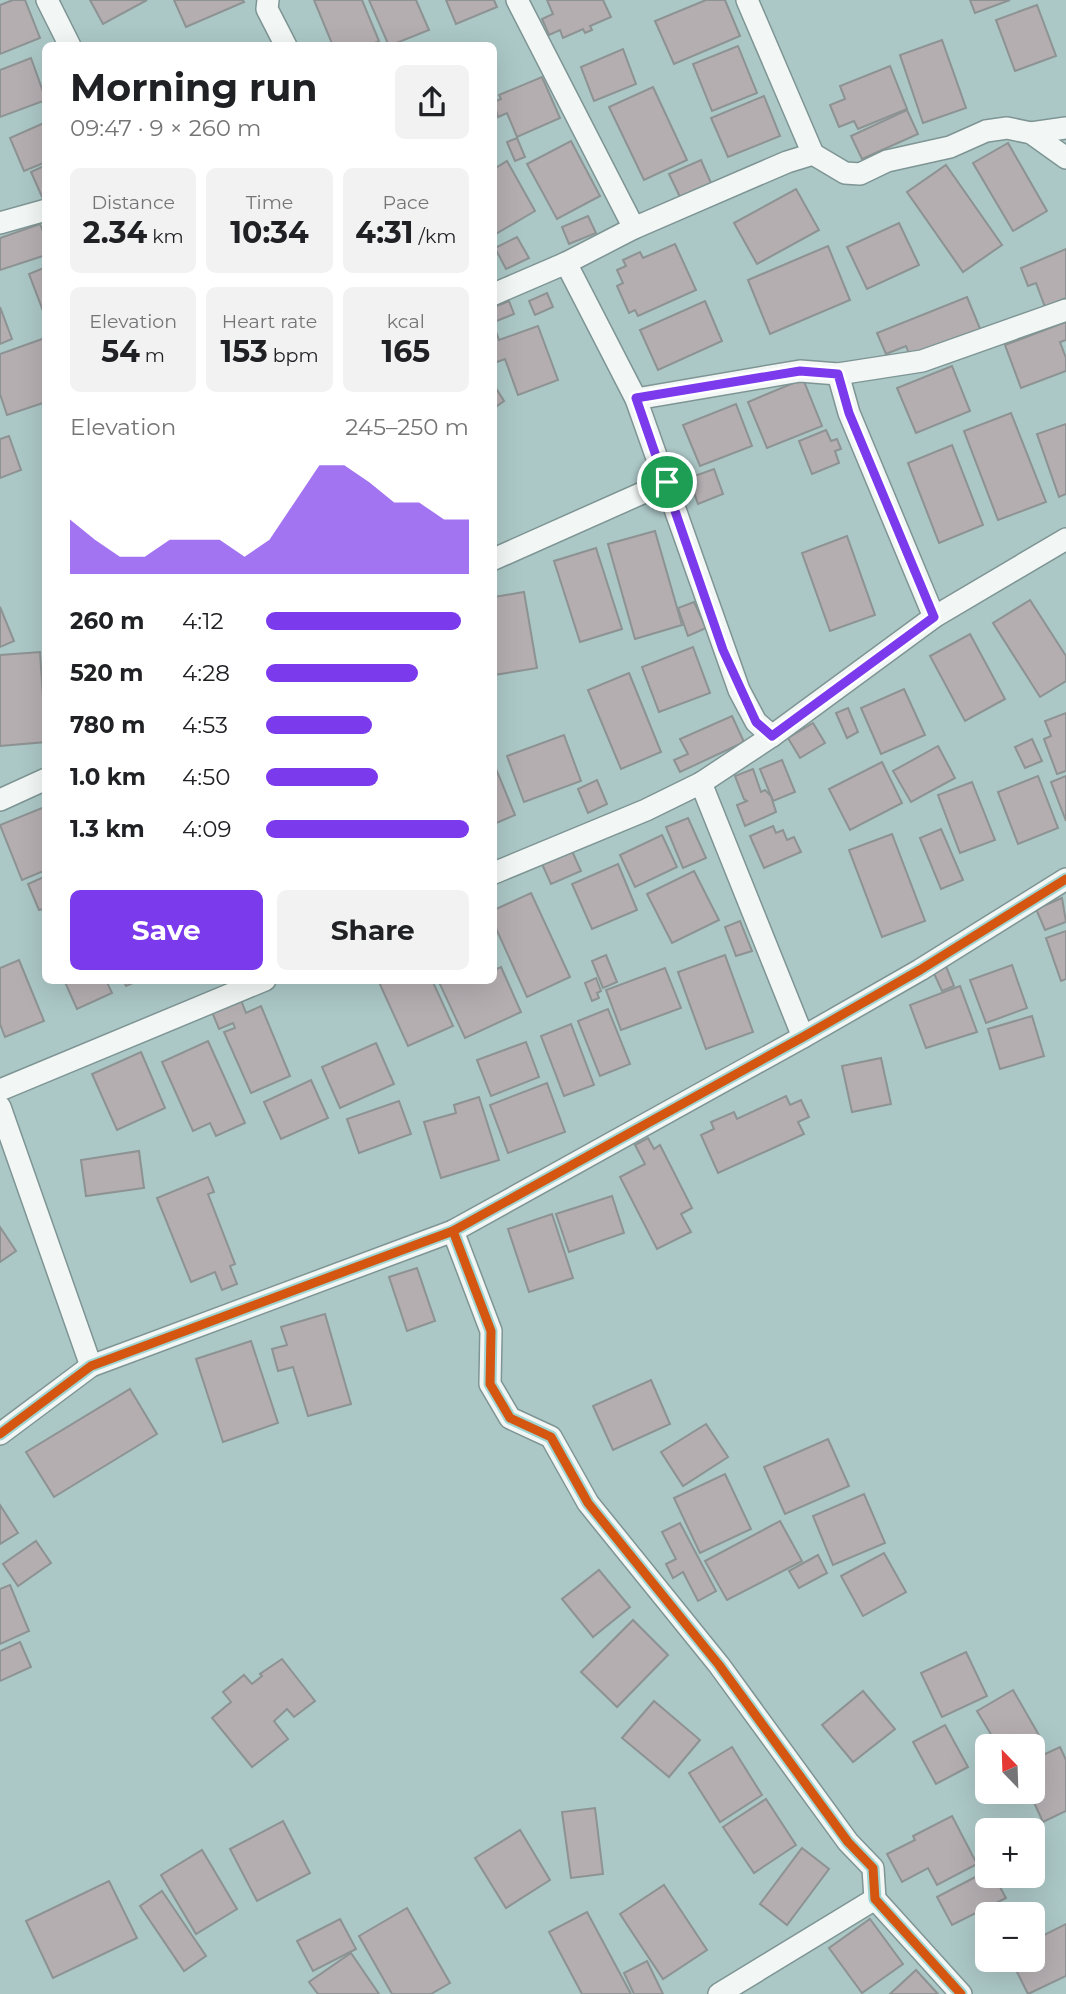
<!DOCTYPE html>
<html lang="en">
<head>
<meta charset="utf-8">
<style>
	:root { --surface:#fff; --page:#f2f2f2; --text:#202124; --muted:#757577; --accent:#7c3aed }
	body { margin:0; font-family:Montserrat,sans-serif; background:var(--page); color:var(--text); height:100vh; display:flex; flex-direction:column; font-size:26px; white-space:nowrap }
	* { box-sizing:border-box; margin:0 }
	p { font-size:23px; color:var(--muted) }
	.icon { flex:none; width:38px; height:38px; fill:none; stroke:currentColor; stroke-width:2; stroke-linecap:round; stroke-linejoin:round }
	.map { position:relative; flex:1; overflow:hidden }
	.details { position:absolute; left:42px; top:42px; width:455px; height:942px; display:flex; flex-direction:column; background:var(--surface); border-radius:10px; box-shadow:0 7px 28px #0002 }
	.details>* { flex:none }
	.needle { width:46px; rotate:337deg }
	.tools { position:absolute; left:975px; top:1734px; display:grid; gap:14px }
	.tools a { display:grid; place-items:center; width:70px; height:70px; border-radius:10px; background:var(--surface); box-shadow:0 7px 28px #0002; font-size:35px }
	.pin { position:absolute; display:grid; place-items:center; width:60px; height:60px; color:#fff; margin:-30px; border:4px solid #fff; border-radius:50%; box-shadow:0 2px 7px #0007 }
	.round { display:grid; place-items:center; flex:none; width:74px; height:74px; border-radius:10px; background:var(--page) }
	.overview { display:flex; align-items:center; justify-content:space-between; height:119px; padding:0 28px }
	h1 { font-size:38px; font-weight:700; line-height:52px }
	.metrics { display:grid; grid-template-columns:repeat(3,1fr); gap:10px; height:119px; padding:7px 28px }
	.metrics div { display:grid; align-content:center; border-radius:10px; background:var(--page); text-align:center }
	.metrics b { font-size:30px; font-weight:700 }
	.metrics small { font-size:19px; font-weight:400 }
	.metrics p { font-size:19px }
	.chart { height:196px; padding:14px 28px }
	.chart p { display:flex; justify-content:space-between }
	.chart svg { width:100%; height:126px; margin-top:7px; fill:var(--accent); opacity:.7 }
	.action { display:flex; gap:14px; margin-top:auto; padding:14px 28px }
	.action a { flex:1; height:80px; border-radius:10px; background:var(--accent); color:#fff; font-size:28px; font-weight:700; line-height:80px; text-align:center }
	.action a+a { background:var(--page); color:var(--text) }
	ul { padding:0 28px; list-style:none; font-size:23px }
	li { display:grid; grid-template-columns:112px 84px 1fr; align-items:center; height:52px }
	li i { height:18px; border-radius:9px; background:var(--accent) }
	.map>svg:first-child { display:block }
</style>
</head>
<body>
<div class="map">
<svg width="1066" height="1994" viewBox="0 0 1066 1994">
	<rect width="100%" height="100%" fill="#abc7c6"/>
	<g fill="#b4aeb1" stroke="#8d9292" stroke-width="2">
		<polygon points="13,0 25,0 40,38 0,54 0,5"/>
		<polygon points="90,0 147,0 103,24"/>
		<polygon points="174,0 243,0 244,2 186,27"/>
		<polygon points="314,0 362,0 379,41 368,46 333,46"/>
		<polygon points="369,0 416,0 429,30 389,46"/>
		<polygon points="446,0 494,0 497,7 456,24"/>
		<polygon points="547,0 603,0 611,17 590,26 592,30 585,33 583,29 563,38 560,30 549,35 542,19 553,14"/>
		<polygon points="706,0 725,0 740,36 674,64 655,21"/>
		<polygon points="970,0 1010,0 975,13"/>
		<polygon points="1037,5 1056,56 1015,71 996,20"/>
		<polygon points="942,40 966,108 923,123 900,55"/>
		<polygon points="738,46 757,93 712,111 693,64"/>
		<polygon points="623,49 636,84 594,101 581,67"/>
		<polygon points="31,58 46,100 0,117 0,70"/>
		<polygon points="890,66 907,109 858,129 854,121 839,127 830,105 845,99 840,86"/>
		<polygon points="542,77 560,118 517,137 507,113 498,117 494,102 501,99 499,95"/>
		<polygon points="653,87 687,160 644,180 609,107"/>
		<polygon points="764,96 780,136 728,157 711,118"/>
		<polygon points="907,110 918,134 862,159 851,136"/>
		<polygon points="46,122 46,162 24,171 10,138"/>
		<polygon points="517,138 525,157 515,161 507,142"/>
		<polygon points="571,141 600,196 557,219 527,164"/>
		<polygon points="1008,143 1047,211 1013,231 973,163"/>
		<polygon points="701,160 711,183 680,197 669,174"/>
		<polygon points="507,161 535,211 494,235 494,169"/>
		<polygon points="46,165 46,198 43,199 31,172"/>
		<polygon points="946,165 1002,245 963,272 907,192"/>
		<polygon points="796,189 819,230 757,264 734,223"/>
		<polygon points="588,216 596,233 569,244 562,227"/>
		<polygon points="899,223 919,265 867,289 847,247"/>
		<polygon points="40,224 46,239 46,255 0,270 0,238"/>
		<polygon points="517,237 529,258 506,269 495,248"/>
		<polygon points="675,244 696,290 638,316 635,310 629,313 617,286 623,283 617,270 626,266 623,260 640,252 643,258"/>
		<polygon points="828,246 850,300 770,334 748,280"/>
		<polygon points="1066,249 1066,298 1045,307 1036,283 1028,286 1021,268"/>
		<polygon points="46,267 46,316 45,316 29,274"/>
		<polygon points="547,293 553,307 535,315 529,301"/>
		<polygon points="967,297 981,331 911,359 906,346 886,354 877,333"/>
		<polygon points="509,301 514,314 494,322 494,307"/>
		<polygon points="705,301 722,341 658,370 640,330"/>
		<polygon points="0,307 12,339 0,344"/>
		<polygon points="1066,322 1066,340 1060,342 1066,358 1066,371 1021,388 1005,345"/>
		<polygon points="538,326 558,380 518,395 505,359 494,363 494,333 496,332 499,340"/>
		<polygon points="45,338 46,402 7,415 0,394 0,354"/>
		<polygon points="952,366 970,411 916,433 897,388"/>
		<polygon points="803,379 822,426 767,448 748,402"/>
		<polygon points="494,385 504,401 494,408"/>
		<polygon points="736,404 752,446 700,466 683,425"/>
		<polygon points="1011,413 1046,502 998,520 964,431"/>
		<polygon points="1066,424 1066,494 1059,497 1037,434"/>
		<polygon points="826,430 831,441 837,439 841,449 835,451 839,463 812,474 799,441"/>
		<polygon points="9,436 21,470 0,478 0,439"/>
		<polygon points="952,445 983,525 939,543 908,463"/>
		<polygon points="714,469 723,494 698,504 689,478"/>
		<polygon points="655,531 682,625 635,639 608,544"/>
		<polygon points="847,536 875,615 830,631 802,553"/>
		<polygon points="596,548 622,629 580,642 554,561"/>
		<polygon points="524,592 537,668 494,675 494,597"/>
		<polygon points="1030,600 1066,656 1066,681 1040,697 993,623"/>
		<polygon points="694,602 706,628 688,636 678,608"/>
		<polygon points="0,607 14,641 0,647"/>
		<polygon points="970,634 1005,699 965,721 930,656"/>
		<polygon points="693,647 710,693 659,712 642,667"/>
		<polygon points="40,652 46,742 0,746 0,655"/>
		<polygon points="629,673 661,752 621,769 588,690"/>
		<polygon points="904,689 925,735 881,754 861,708"/>
		<polygon points="848,708 858,732 847,738 836,713"/>
		<polygon points="1066,713 1066,771 1057,774 1044,739 1051,736 1045,721"/>
		<polygon points="732,716 744,742 680,772 674,760 688,754 680,739"/>
		<polygon points="813,723 825,743 800,758 788,738"/>
		<polygon points="564,735 581,781 524,802 507,756"/>
		<polygon points="1032,739 1042,761 1025,768 1015,747"/>
		<polygon points="938,746 955,778 911,802 893,771"/>
		<polygon points="782,760 795,792 773,801 760,769"/>
		<polygon points="882,762 902,803 850,830 829,789"/>
		<polygon points="494,764 515,815 494,824"/>
		<polygon points="753,769 761,792 765,790 771,796 776,812 745,826 737,805 747,801 744,799 735,776"/>
		<polygon points="1038,776 1058,828 1018,844 998,792"/>
		<polygon points="1066,776 1066,821 1051,782"/>
		<polygon points="597,780 607,804 588,813 578,789"/>
		<polygon points="972,782 995,840 960,853 938,795"/>
		<polygon points="42,808 46,818 46,870 22,880 0,825"/>
		<polygon points="688,818 706,858 683,868 666,827"/>
		<polygon points="773,826 776,833 783,830 787,840 794,837 801,852 764,868 750,836"/>
		<polygon points="941,829 963,880 941,889 920,838"/>
		<polygon points="892,834 925,921 882,937 849,850"/>
		<polygon points="662,835 677,867 635,887 620,855"/>
		<polygon points="572,851 581,871 551,884 542,864"/>
		<polygon points="618,864 637,910 592,929 572,884"/>
		<polygon points="694,871 719,920 672,943 647,894"/>
		<polygon points="46,876 46,908 39,910 28,884"/>
		<polygon points="531,893 570,977 527,997 494,924 494,910"/>
		<polygon points="1062,898 1066,922 1045,930 1036,909"/>
		<polygon points="740,921 752,951 736,956 725,927"/>
		<polygon points="1066,931 1066,979 1061,981 1046,938"/>
		<polygon points="606,955 617,982 603,988 592,961"/>
		<polygon points="725,955 753,1032 706,1049 678,972"/>
		<polygon points="19,960 44,1021 5,1037 0,1024 0,968"/>
		<polygon points="945,964 954,986 942,991 932,969"/>
		<polygon points="1012,965 1027,1008 986,1023 970,980"/>
		<polygon points="501,967 521,1012 465,1038 438,980 494,980 494,970"/>
		<polygon points="665,968 681,1008 621,1030 606,990"/>
		<polygon points="596,978 601,991 597,993 599,998 592,1001 585,983"/>
		<polygon points="64,980 106,980 112,993 77,1009"/>
		<polygon points="123,980 140,980 126,986"/>
		<polygon points="378,980 432,980 453,1026 408,1046"/>
		<polygon points="960,986 977,1032 926,1048 910,1005"/>
		<polygon points="239,995 246,1013 261,1006 290,1076 251,1093 224,1032 235,1028 233,1023 219,1029 210,1007"/>
		<polygon points="608,1009 630,1064 600,1076 578,1021"/>
		<polygon points="1032,1016 1044,1056 1000,1069 988,1029"/>
		<polygon points="571,1024 594,1085 564,1096 541,1036"/>
		<polygon points="208,1041 245,1123 216,1136 210,1123 193,1131 162,1062"/>
		<polygon points="526,1042 539,1077 491,1096 477,1060"/>
		<polygon points="376,1043 394,1084 340,1108 322,1067"/>
		<polygon points="141,1052 165,1108 117,1130 92,1074"/>
		<polygon points="881,1058 891,1104 852,1112 842,1066"/>
		<polygon points="311,1080 328,1118 281,1139 264,1102"/>
		<polygon points="547,1083 565,1132 508,1153 490,1105"/>
		<polygon points="786,1096 790,1105 801,1100 809,1117 798,1122 804,1134 718,1173 701,1135 714,1129 711,1122 734,1112 737,1119"/>
		<polygon points="479,1097 499,1160 441,1178 424,1122 456,1113 454,1105"/>
		<polygon points="399,1101 411,1134 359,1153 347,1119"/>
		<polygon points="648,1138 654,1149 660,1145 692,1208 681,1214 691,1232 657,1249 620,1177 645,1164 635,1145"/>
		<polygon points="139,1151 144,1188 86,1196 81,1160"/>
		<polygon points="208,1177 214,1192 208,1194 235,1264 230,1266 237,1284 222,1290 215,1272 191,1282 157,1198"/>
		<polygon points="612,1196 624,1233 569,1252 556,1214"/>
		<polygon points="552,1214 573,1278 529,1292 508,1229"/>
		<polygon points="0,1227 16,1251 0,1262"/>
		<polygon points="417,1268 435,1321 407,1331 389,1277"/>
		<polygon points="325,1314 351,1404 308,1416 293,1367 278,1371 272,1349 287,1345 281,1327"/>
		<polygon points="251,1341 278,1423 223,1442 196,1359"/>
		<polygon points="651,1380 670,1424 613,1450 593,1406"/>
		<polygon points="130,1389 157,1434 54,1497 26,1452"/>
		<polygon points="706,1424 728,1457 683,1486 661,1452"/>
		<polygon points="828,1439 849,1486 785,1514 764,1467"/>
		<polygon points="725,1474 751,1529 700,1553 674,1498"/>
		<polygon points="864,1494 885,1543 833,1565 813,1516"/>
		<polygon points="0,1505 18,1533 0,1544"/>
		<polygon points="780,1521 802,1561 727,1600 705,1561"/>
		<polygon points="680,1523 716,1591 698,1601 683,1572 673,1578 666,1564 676,1559 662,1532"/>
		<polygon points="36,1541 51,1563 18,1586 3,1564"/>
		<polygon points="884,1553 906,1592 863,1616 841,1576"/>
		<polygon points="818,1555 827,1573 799,1588 789,1571"/>
		<polygon points="599,1570 630,1607 593,1637 562,1599"/>
		<polygon points="10,1585 29,1631 0,1644 0,1589"/>
		<polygon points="633,1620 668,1655 617,1707 581,1672"/>
		<polygon points="20,1642 31,1667 0,1681 0,1651"/>
		<polygon points="966,1652 987,1696 942,1717 921,1673"/>
		<polygon points="282,1659 315,1701 294,1717 287,1709 274,1721 288,1739 252,1767 212,1718 231,1702 223,1692 244,1675 252,1684 262,1676 260,1674"/>
		<polygon points="1013,1690 1044,1744 1032,1751 1032,1746 998,1746 977,1711"/>
		<polygon points="863,1691 895,1729 853,1762 822,1725"/>
		<polygon points="654,1701 700,1740 669,1777 622,1738"/>
		<polygon points="945,1725 968,1767 936,1784 913,1742"/>
		<polygon points="732,1747 762,1795 720,1822 689,1773"/>
		<polygon points="1060,1747 1066,1760 1066,1811 1043,1822 1029,1792 1032,1792 1032,1760"/>
		<polygon points="766,1799 796,1845 754,1873 723,1827"/>
		<polygon points="595,1808 603,1874 571,1878 562,1812"/>
		<polygon points="952,1816 977,1864 937,1885 928,1868 902,1882 887,1854 915,1840 913,1836"/>
		<polygon points="283,1821 310,1873 257,1901 230,1849"/>
		<polygon points="520,1830 550,1880 506,1908 475,1858"/>
		<polygon points="802,1848 829,1869 787,1925 760,1904"/>
		<polygon points="202,1850 237,1909 196,1934 161,1875"/>
		<polygon points="987,1871 987,1876 994,1876 1006,1898 952,1925 937,1897"/>
		<polygon points="109,1881 137,1938 53,1978 26,1921"/>
		<polygon points="664,1885 707,1950 663,1979 620,1914"/>
		<polygon points="162,1891 206,1956 184,1971 140,1906"/>
		<polygon points="407,1908 450,1983 431,1994 392,1994 359,1936"/>
		<polygon points="587,1912 631,1994 582,1994 549,1932"/>
		<polygon points="340,1919 356,1949 313,1971 297,1941"/>
		<polygon points="870,1919 903,1964 862,1993 829,1948"/>
		<polygon points="1066,1924 1066,1976 1028,1994 1011,1960 1032,1960 1032,1941"/>
		<polygon points="351,1953 379,1994 318,1994 309,1982"/>
		<polygon points="647,1961 663,1994 634,1994 624,1973"/>
		<polygon points="916,1970 938,1994 890,1994"/>
	</g>
	<g fill="none" stroke-linecap="round" stroke-linejoin="round">
		<g stroke="#7e9594" stroke-width="24">
			<g id="minor">
				<polyline points="47,0 70,46"/>
				<polyline points="268,0 267,9 286,46"/>
				<polyline points="517,0 634,228"/>
				<polyline points="747,0 813,154"/>
				<polyline points="1031,133 1066,128"/>
				<polyline points="0,223 46,210"/>
				<polyline points="566,263 636,399 739,690 756,722 772,736"/>
				<polyline points="494,294 566,263 634,228 787,162 813,154 845,173 860,174 887,161 950,147 986,131 1007,128 1031,133 1066,158"/>
				<polyline points="838,374 922,361 1066,310"/>
				<polyline points="636,399 800,371 838,374 849,413 934,617"/>
				<polyline points="494,559 667,482"/>
				<polyline points="701,783 803,1037"/>
				<polyline points="0,800 46,779"/>
				<polyline points="494,873 646,810 701,783 772,736 934,617 1066,539"/>
				<polyline points="0,1090 265,980"/>
				<polyline points="0,1107 91,1366"/>
				<polyline points="453,1231 491,1331 490,1384 510,1418 551,1437 588,1503 719,1665 848,1842 873,1868 875,1899 961,1994"/>
				<polyline points="0,1434 91,1366 453,1231 803,1037 920,970 1066,879"/>
				<polyline points="719,1994 875,1899"/>
			</g>
		</g>
		<use href="#minor" stroke="#f2f7f6" stroke-width="21"/>
		<g stroke="#9ed4d1" stroke-width="13">
			<g id="cycleway">
				<polyline points="453,1231 491,1331 490,1384 510,1418 551,1437 588,1503 719,1665 848,1842 873,1868 875,1899 961,1994"/>
				<polyline points="0,1434 91,1366 453,1231 803,1037 920,970 1066,879"/>
			</g>
		</g>
		<use href="#cycleway" stroke="#d55611" stroke-width="9"/>
	</g>
	<g fill="none" stroke-linecap="round" stroke-linejoin="round">
		<g stroke="#fff" stroke-width="14">
			<polygon id="route" points="800,371 838,374 849,413 934,617 772,736 756,722 723,650 636,398"/>
		</g>
		<use href="#route" stroke="#7c3aed" stroke-width="9"/>
	</g>
</svg>
<div class="tools">
<a><svg class="needle" viewBox="-14 -14 28 28"><path d="M0-13l5 13h-10z" fill="#e53935"/><path d="M0 13l5-13h-10z" fill="#757577"/></svg></a>
<a>+</a>
<a>−</a>
</div>
<div class="pin" style="left:667px;top:482px;background:#1e9e55"><svg class="icon" aria-label="arrive" viewBox="0 0 24 24"><path d="M6 21V4h12l-3 4 3 4H6"/></svg></div>
<section class="details">
<div class="overview"><div><h1>Morning run</h1><p>09:47 · 9 × 260 m</p></div><a class="round"><svg class="icon" aria-label="share" viewBox="0 0 24 24"><path d="M12 15V3M7 8l5-5 5 5M5 13v7h14v-7"/></svg></a></div>
<div class="metrics">
<div><p>Distance</p><b>2.34<small> km</small></b></div>
<div><p>Time</p><b>10:34</b></div>
<div><p>Pace</p><b>4:31<small> /km</small></b></div>
</div>
<div class="metrics">
<div><p>Elevation</p><b>54<small> m</small></b></div>
<div><p>Heart rate</p><b>153<small> bpm</small></b></div>
<div><p>kcal</p><b>165</b></div>
</div>
<div class="chart"><p><span>Elevation</span>245–250 m</p>
<svg viewBox="0 0 160 44" preserveAspectRatio="none"><path d="M0 44V25L10 32L20 38L30 38L40 32L50 32L60 32L70 38L80 32L90 19L100 6L110 6L120 12L130 19L140 19L150 25L160 25V44z"/></svg>
</div>
<ul>
<li><b>260 m</b>4:12<i style="width:96%"></i></li>
<li><b>520 m</b>4:28<i style="width:75%"></i></li>
<li><b>780 m</b>4:53<i style="width:52%"></i></li>
<li><b>1.0 km</b>4:50<i style="width:55%"></i></li>
<li><b>1.3 km</b>4:09<i style="width:100%"></i></li>
</ul>
<div class="action"><a>Save</a><a>Share</a></div>
</section>
</div>
</body>
</html>
